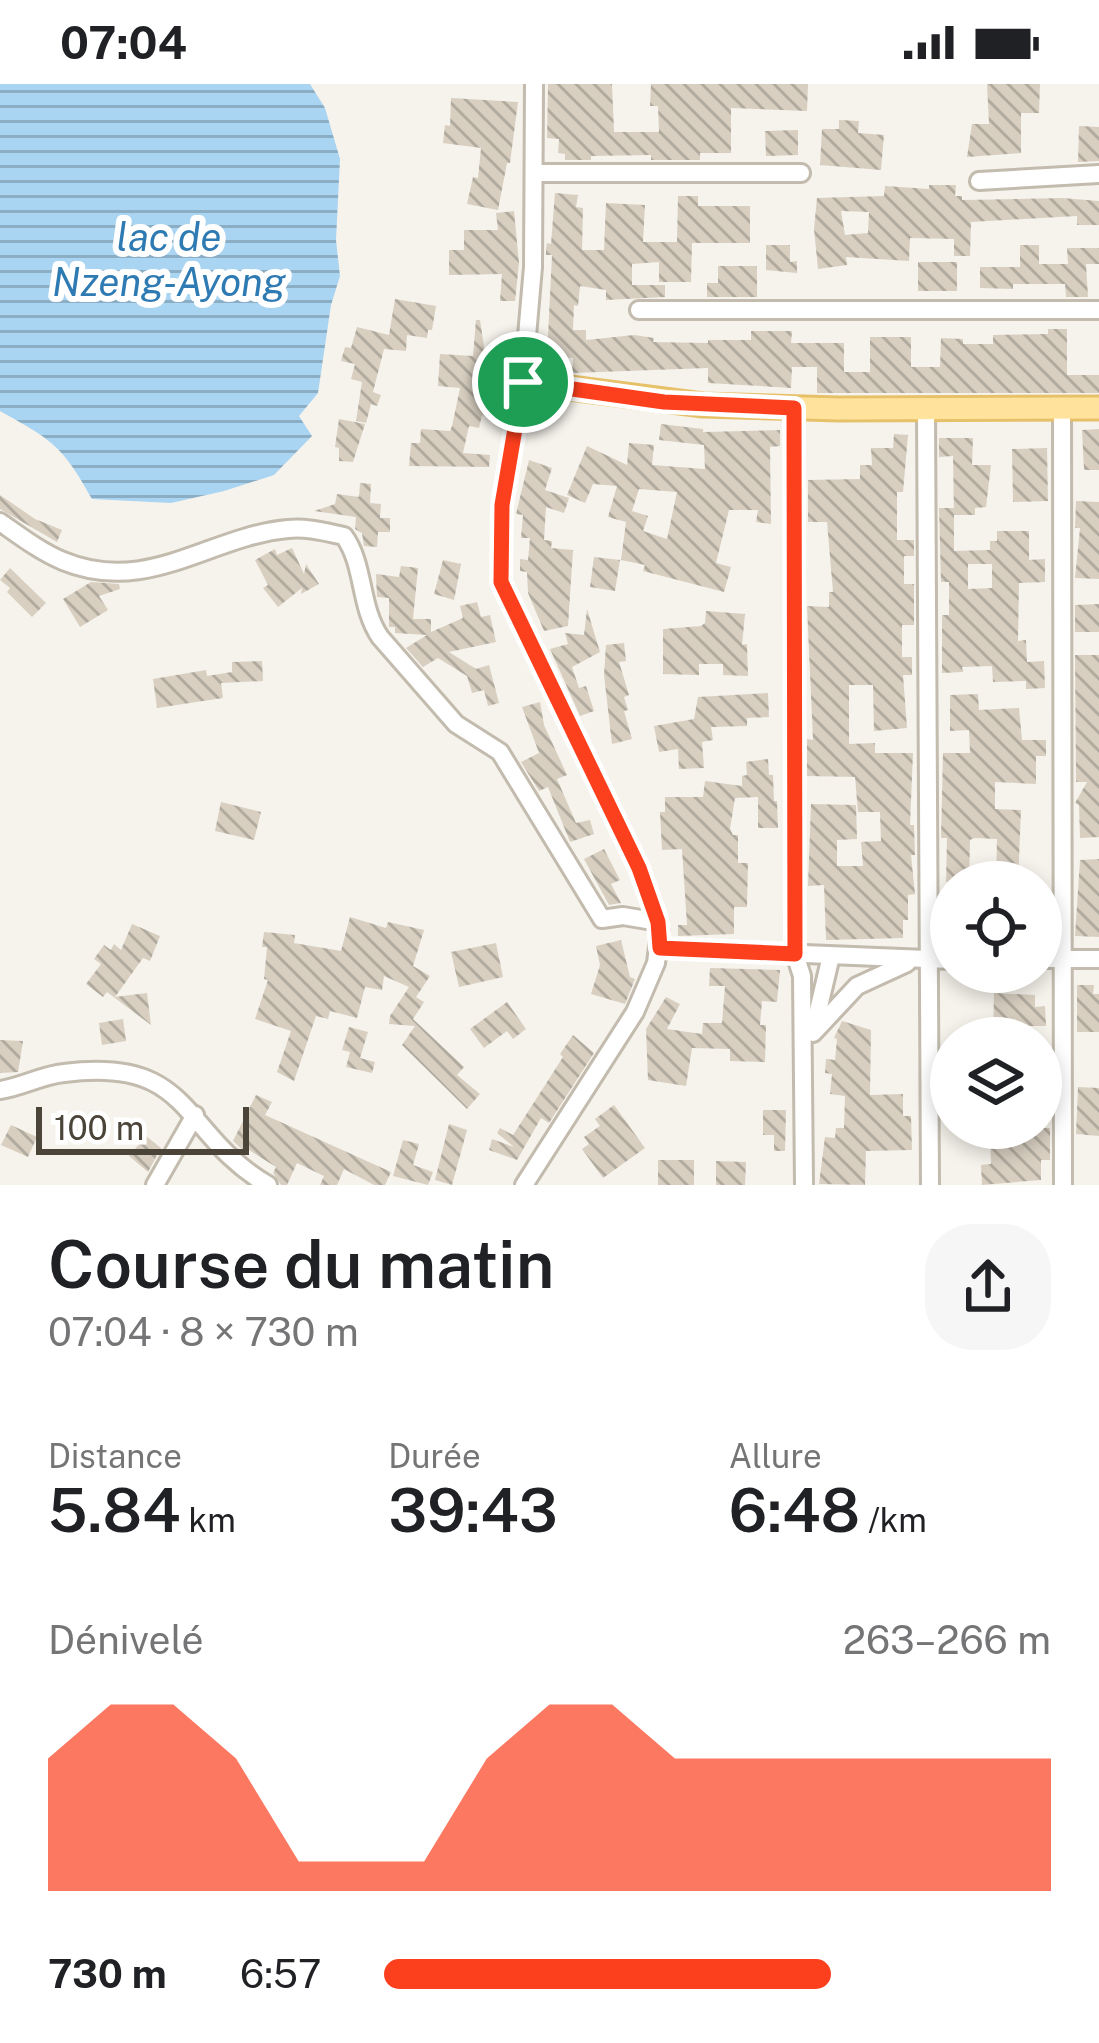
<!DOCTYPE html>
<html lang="fr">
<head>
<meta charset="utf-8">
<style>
	:root { --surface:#fff; --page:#f6f6f6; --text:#202124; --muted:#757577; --accent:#fc3f1d }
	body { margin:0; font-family:"Public Sans",sans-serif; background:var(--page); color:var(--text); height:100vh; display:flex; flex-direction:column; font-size:45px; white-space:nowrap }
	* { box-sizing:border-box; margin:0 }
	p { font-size:39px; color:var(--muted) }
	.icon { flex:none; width:66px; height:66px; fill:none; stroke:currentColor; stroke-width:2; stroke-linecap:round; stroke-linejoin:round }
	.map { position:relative; height:1101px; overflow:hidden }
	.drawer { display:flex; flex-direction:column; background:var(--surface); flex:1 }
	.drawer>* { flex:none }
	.fabs { position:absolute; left:930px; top:777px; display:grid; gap:24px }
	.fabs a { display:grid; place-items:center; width:132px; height:132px; border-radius:50%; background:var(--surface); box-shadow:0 6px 18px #0003; font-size:60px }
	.scale { position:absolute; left:36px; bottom:30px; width:213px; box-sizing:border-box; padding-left:12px; border:6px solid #4b4439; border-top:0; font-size:33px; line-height:42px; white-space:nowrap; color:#4b4439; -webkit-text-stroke:9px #fff; paint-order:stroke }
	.pin { position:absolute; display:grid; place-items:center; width:102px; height:102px; color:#fff; margin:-51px; border:6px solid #fff; border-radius:50%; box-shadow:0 3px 12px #0007 }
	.round { display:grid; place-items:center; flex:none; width:126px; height:126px; border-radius:48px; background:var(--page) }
	.overview { display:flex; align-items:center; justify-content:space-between; height:204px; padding:0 48px }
	h1 { font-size:66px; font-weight:600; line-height:90px }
	.metrics { display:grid; grid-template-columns:repeat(3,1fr); gap:18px; height:204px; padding:12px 48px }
	.metrics div { display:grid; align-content:center }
	.metrics b { font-size:60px; font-weight:600 }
	.metrics small { font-size:33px; font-weight:400 }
	.metrics p { font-size:33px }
	.chart { height:336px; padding:24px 48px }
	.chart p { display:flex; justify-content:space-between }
	.chart svg { width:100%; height:216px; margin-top:12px; fill:var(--accent); opacity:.7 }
	ul { padding:0 48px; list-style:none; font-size:39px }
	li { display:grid; grid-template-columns:192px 144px 1fr; align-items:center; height:90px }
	li i { height:30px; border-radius:15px; background:var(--accent) }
	.status { display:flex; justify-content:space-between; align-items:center; height:84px; padding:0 60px; background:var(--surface); direction:ltr }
	.status svg { height:33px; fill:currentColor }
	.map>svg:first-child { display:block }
</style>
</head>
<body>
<div class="status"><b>07:04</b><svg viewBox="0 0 49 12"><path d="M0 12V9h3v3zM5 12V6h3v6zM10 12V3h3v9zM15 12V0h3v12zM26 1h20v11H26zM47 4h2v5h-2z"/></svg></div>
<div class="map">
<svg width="1099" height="1101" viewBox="0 0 1099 1101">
	<defs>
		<pattern id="water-rules" width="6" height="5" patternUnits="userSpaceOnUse" patternTransform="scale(3)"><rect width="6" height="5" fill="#a9d4f2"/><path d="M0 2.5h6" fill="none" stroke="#8caec5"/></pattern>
		<pattern id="building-back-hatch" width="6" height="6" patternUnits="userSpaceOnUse" patternTransform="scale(3)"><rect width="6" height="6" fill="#d8cfc1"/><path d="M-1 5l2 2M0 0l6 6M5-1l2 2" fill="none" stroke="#b1aa9e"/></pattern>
	</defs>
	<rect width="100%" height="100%" fill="#f6f3ec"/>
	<path fill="url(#water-rules)" d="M 0,0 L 310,0 L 325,24 L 340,75 L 336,156 L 340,192 L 331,221 L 318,309 L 299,332 L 312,352 L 274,391 L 224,407 L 171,419 L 92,415 C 63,362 52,356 0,327 Z"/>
	<g fill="url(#building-back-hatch)" fill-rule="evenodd">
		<polygon points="548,0 612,0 614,48 659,48 658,22 650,22 651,0 808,0 807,27 731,24 731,69 700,69 700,76 651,76 651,71 591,72 591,76 565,76 565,70 558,69 559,55 547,54"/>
		<polygon points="987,0 1040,0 1039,29 1021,29 1021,69 967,73 972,40 989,40"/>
		<polygon points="451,14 518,18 510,79 507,79 498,126 467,120 473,93 478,94 481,64 443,59 445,41 450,42"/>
		<polygon points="839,36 859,37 858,49 884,51 881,86 820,81 822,45 839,45"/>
		<polygon points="1079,42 1099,43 1099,77 1078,78"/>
		<polygon points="798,46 798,71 766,72 765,47"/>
		<path d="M 929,101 L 956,101 L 955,112 L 962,112 L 962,116 L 1062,114 L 1099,117 L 1099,141 L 1077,141 L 1077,132 L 971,138 L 970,172 L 954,172 L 954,155 L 910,154 L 909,177 L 846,173 L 847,181 L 818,185 L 814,145 L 817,114 L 884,112 L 885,102 L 929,105 ZM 841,127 L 869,128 L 868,149 L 845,151 Z"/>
		<polygon points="555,109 578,111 576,123 583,124 582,166 604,166 606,119 645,121 643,158 677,158 678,112 698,112 698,122 750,122 750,159 692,159 691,198 659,198 659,178 632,180 632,201 665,201 665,213 606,216 606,206 580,202 578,222 574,221 573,246 586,246 586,256 634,251 654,254 653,258 708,259 708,256 751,256 751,247 792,247 791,259 844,259 844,288 870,288 870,253 911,253 911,283 940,283 941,254 963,255 963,260 993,260 993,251 1048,250 1048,245 1067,245 1067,291 1099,291 1099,309 817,309 817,283 792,283 791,304 708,299 708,284 572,289 573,274 547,272 552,171 546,171 546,165 547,159 551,160"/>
		<polygon points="514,127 519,179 515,217 500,217 502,190 449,191 449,166 464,166 464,146 498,146 496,129"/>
		<polygon points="766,161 790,161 790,178 797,177 797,189 766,186"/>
		<polygon points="1020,161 1039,161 1039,180 1068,180 1067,164 1099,164 1099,180 1086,180 1088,213 1066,213 1065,200 1013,200 1013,205 980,204 980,183 1020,183"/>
		<rect x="918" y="178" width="39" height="29"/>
		<polygon points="718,182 757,182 757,213 707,213 707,199 718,199"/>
		<polygon points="395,215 436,222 432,246 428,246 427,254 407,251 406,267 384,265 373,308 381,311 377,322 371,320 366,339 356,337 362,298 351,295 355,280 341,277 345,263 351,264 357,243 389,251"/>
		<polygon points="476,236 480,236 488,289 508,291 501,333 482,331 479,344 469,342 463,369 490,371 489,383 409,382 411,359 420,359 421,345 450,347 452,342 460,304 438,302 440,270 473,272"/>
		<polygon points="339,335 365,340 353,378 339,377 339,364 335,363"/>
		<path d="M 661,340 L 703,345 L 703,348 L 780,346 L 780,362 L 770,363 L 771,440 L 756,438 L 758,426 L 729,426 L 716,479 L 731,483 L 724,508 L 643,487 L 645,481 L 621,476 L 626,438 L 608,433 L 617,402 L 593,400 L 585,419 L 567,411 L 587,362 L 627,381 L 629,359 L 654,361 L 652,381 L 705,385 L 704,361 L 659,356 ZM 639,405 L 677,408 L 667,455 L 643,447 L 648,432 L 632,427 Z"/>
		<polygon points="1099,345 1099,386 1084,386 1082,346"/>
		<polygon points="894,350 908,351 903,408 897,408 897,456 914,456 914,472 904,472 904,500 914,500 914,541 902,541 902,573 912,573 912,591 903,591 907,644 874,647 873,601 849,601 849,660 875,659 875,669 913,669 910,741 914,741 915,771 911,771 915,810 908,811 908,836 903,836 903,854 826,856 824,801 808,802 811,720 856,721 857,755 837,756 837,782 863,782 861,758 881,757 880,728 858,728 855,693 807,692 807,655 813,656 807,522 829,523 829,508 833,508 827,438 808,438 808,396 860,395 860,381 872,381 871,364 893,364"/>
		<polygon points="939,354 973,354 972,381 991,381 986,423 975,424 975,431 954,431 953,372 939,373"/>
		<polygon points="1047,364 1048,417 1013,418 1012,365"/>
		<polygon points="529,376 552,384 545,406 569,414 564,429 546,423 544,456 552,457 551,464 573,466 568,542 544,547 528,509 527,488 520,487 520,475 528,476 530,454 521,454 523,431 516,430"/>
		<polygon points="360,399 371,400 370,419 381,420 380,434 390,434 390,448 378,448 377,463 364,462 362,449 355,445 356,433 314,427 335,420 337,410 359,413"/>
		<polygon points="0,411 35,435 62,446 57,458 0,425"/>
		<polygon points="1076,417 1099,418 1099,495 1075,494 1080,444 1075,444"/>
		<path d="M 939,424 L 954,424 L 954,467 L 990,466 L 990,457 L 997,457 L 997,447 L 1029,447 L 1029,476 L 1045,475 L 1045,498 L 1019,499 L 1018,557 L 1026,556 L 1027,578 L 1044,577 L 1045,604 L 1026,605 L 1026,597 L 993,598 L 992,582 L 962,583 L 963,588 L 942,589 L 942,531 L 949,531 L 949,498 L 941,498 ZM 968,480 L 992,480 L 992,504 L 968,505 Z"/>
		<polygon points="292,464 304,490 306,480 319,500 301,510 302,504 278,523 263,504 268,501 255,476 275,465 277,471"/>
		<polygon points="594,473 620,476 615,507 590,503"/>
		<polygon points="443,476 461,480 454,516 434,510"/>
		<polygon points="401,482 418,484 413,535 431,535 431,548 463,534 460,522 477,518 481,533 490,531 496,558 449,568 476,585 489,581 499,619 488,622 484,606 472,609 467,592 438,574 423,583 406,564 427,551 395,549 395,543 389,543 389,514 377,513 376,490 399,493"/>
		<polygon points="10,484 46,519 32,533 7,508 10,504 0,496"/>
		<polygon points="91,498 119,500 120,505 99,512 108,526 80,543 63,515"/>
		<polygon points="1099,520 1099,548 1075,548 1075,521"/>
		<polygon points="587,525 600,568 572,583 579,604 586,602 594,627 580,632 550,565 568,560 565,549 584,551"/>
		<polygon points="706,527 745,530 742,561 747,560 748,592 723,591 723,580 699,580 699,591 663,590 663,545 701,542 705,539"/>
		<polygon points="624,559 626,577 619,578 629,611 624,613 628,626 624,627 632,655 612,660 604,591 606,561"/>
		<polygon points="1075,571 1099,571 1099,753 1080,754 1079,721 1075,719 1087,698 1076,698"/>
		<polygon points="262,577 263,597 221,599 223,614 157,624 153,595 206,586 207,592 232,588 232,578"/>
		<polygon points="768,609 769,633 747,634 747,642 711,643 713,656 702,658 704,684 679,685 678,665 659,668 654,642 694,635 698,613"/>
		<polygon points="978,610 979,626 1019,624 1022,656 1046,656 1046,672 1036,672 1036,700 995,698 995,725 1021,726 1018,798 996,798 997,755 974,754 970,756 969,798 946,798 947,754 941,754 943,669 970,669 969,646 950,647 950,611"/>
		<polygon points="540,618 544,641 567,691 557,695 576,739 590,736 594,750 570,758 548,703 539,707 521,678 539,669 522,623"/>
		<polygon points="768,675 769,691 773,691 774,717 777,717 778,744 758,744 758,713 735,714 730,745 733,751 738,751 738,779 748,779 747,823 734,823 734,850 678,852 678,841 687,841 682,765 662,766 660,728 665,728 665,713 703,713 705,697 742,702 742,692 747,691 746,678"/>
		<polygon points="221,718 261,728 254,756 215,747"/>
		<polygon points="604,765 620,796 611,800 621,819 609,821 584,775"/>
		<polygon points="1099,775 1099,853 1075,852 1080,776"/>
		<polygon points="350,833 386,844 388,838 424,846 413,882 430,892 416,913 424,918 413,935 464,983 457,991 480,1010 467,1025 402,961 415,942 389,940 390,932 409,903 384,892 382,906 365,903 357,934 330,927 328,935 316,932 294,997 277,988 291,947 255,935 268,896 264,895 267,863 262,863 264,848 295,851 294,859 341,867"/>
		<polygon points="132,840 160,852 150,877 143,874 115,913 147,909 151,941 107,908 103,913 86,900 101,880 94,875 104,861 111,866 114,860 121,866"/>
		<polygon points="621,856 630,893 635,895 625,920 591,910 600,881 596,862"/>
		<polygon points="496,859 503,893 459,903 451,868"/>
		<polygon points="710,884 780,886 777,918 762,917 760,941 766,941 765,978 730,977 730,965 692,964 686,1002 648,996 646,945 666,913 680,920 667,945 702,950 703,939 722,939 725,902 709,902"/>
		<polygon points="1077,901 1094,901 1093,910 1099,910 1099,948 1077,948"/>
		<polygon points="994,909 1035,911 1035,923 1045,922 1046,942 1028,942 1028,954 993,954"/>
		<polygon points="507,918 526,945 513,955 507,947 484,964 470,945"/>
		<polygon points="123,935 126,957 102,961 99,939"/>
		<polygon points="842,937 871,946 870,1011 903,1010 903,1032 911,1032 912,1066 866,1067 865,1101 819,1100 825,1053 835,1054 836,1044 844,1044 845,1012 830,1010 832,990 825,989 826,975 835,976 837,955 834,954"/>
		<polygon points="349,943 368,948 360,974 375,978 372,989 346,983 350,968 342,966"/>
		<polygon points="573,951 594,969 549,1039 541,1034 517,1076 489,1066 492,1055 514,1063 497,1049 500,1044 513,1051 563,973 560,970"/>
		<polygon points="0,956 23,957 18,988 0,989"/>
		<polygon points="1078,1003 1099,1004 1099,1052 1076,1050"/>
		<polygon points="256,1011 272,1018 265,1031 391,1088 385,1101 374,1101 344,1085 337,1101 320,1101 324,1092 297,1079 287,1101 281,1101 273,1089 276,1083 249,1066 247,1070 233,1057"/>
		<polygon points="614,1021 645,1064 603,1094 582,1065 589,1060 584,1053 600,1042 595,1035"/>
		<polygon points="763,1026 786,1026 785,1067 774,1067 774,1051 763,1051"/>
		<polygon points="449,1040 467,1046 452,1101 435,1096"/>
		<polygon points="11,1041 37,1053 28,1073 1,1061"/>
		<polygon points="998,1044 1050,1044 1050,1076 1041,1076 1041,1096 982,1101 981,1081 991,1080 990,1055 998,1054"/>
		<polygon points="146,1052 161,1064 148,1088 129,1072"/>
		<polygon points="403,1056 419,1060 413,1081 433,1088 428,1101 393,1092"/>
		<rect x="658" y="1076" width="36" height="25"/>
		<polygon points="716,1077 746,1078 745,1101 716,1101"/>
	</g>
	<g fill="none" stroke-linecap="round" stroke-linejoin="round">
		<g stroke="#c2bbae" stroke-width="22">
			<g id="minor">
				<polyline points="535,89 801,89"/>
				<polyline points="979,97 1099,90"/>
				<polyline points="639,226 1099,226"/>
				<polyline points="794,324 795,870 802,892 804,1101"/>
				<polyline points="1062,325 1063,1101"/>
				<polyline points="926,326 930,1101"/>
				<path d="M 0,438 C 20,452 41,468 63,477 C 148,512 209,452 288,445 C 307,443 325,448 344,452 C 365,481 359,522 380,553 L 456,640 L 500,668 L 602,835 L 623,832 L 659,838"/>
				<polyline points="660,864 951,876"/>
				<polyline points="1041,875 1099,875"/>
				<polyline points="813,948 831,872"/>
				<polyline points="813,949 857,902 907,879"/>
				<path d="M 0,1006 C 22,1003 42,991 64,989 C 194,972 180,1050 268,1101"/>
				<polyline points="155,1101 195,1031"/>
				<polyline points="524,1101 635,928 656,879 660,848 639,784 501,498 502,421 523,298 533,183 534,0"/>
			</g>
		</g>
		<g stroke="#e6c16a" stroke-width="27">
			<polyline id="major" points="523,298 703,321 839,325 1099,324"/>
		</g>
		<use href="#minor" stroke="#fff" stroke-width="16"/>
		<use href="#major" stroke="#ffe39c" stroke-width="21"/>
	</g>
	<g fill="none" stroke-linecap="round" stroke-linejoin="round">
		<g stroke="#fff" stroke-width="24">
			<polygon id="route" points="523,298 664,318 794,324 795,870 660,864 658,838 639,784 501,498 502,421"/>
		</g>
		<use href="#route" stroke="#fc3f1d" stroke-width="15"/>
	</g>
	<g text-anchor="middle" stroke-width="12" stroke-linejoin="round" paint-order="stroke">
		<g font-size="39" font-style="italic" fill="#2e7ab2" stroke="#fff">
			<text x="169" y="167">lac de<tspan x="169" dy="45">Nzeng-Ayong</tspan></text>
		</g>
	</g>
</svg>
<div class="fabs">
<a><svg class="icon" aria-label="locate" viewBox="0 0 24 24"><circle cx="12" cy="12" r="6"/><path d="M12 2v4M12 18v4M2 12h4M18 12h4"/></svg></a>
<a><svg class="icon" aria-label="layers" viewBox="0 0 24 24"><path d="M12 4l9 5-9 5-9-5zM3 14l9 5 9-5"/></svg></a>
</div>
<div class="scale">100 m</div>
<div class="pin" style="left:523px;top:298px;background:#1e9e55"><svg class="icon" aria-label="arrive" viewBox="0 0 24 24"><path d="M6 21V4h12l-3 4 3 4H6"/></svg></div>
</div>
<section class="drawer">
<div class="overview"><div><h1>Course du matin</h1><p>07:04 · 8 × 730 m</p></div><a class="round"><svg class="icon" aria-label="share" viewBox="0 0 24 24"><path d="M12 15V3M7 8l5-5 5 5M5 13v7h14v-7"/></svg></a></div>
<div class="metrics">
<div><p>Distance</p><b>5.84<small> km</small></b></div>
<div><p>Durée</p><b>39:43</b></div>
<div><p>Allure</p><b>6:48<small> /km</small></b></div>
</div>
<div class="chart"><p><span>Dénivelé</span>263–266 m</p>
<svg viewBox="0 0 160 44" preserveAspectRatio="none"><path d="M0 44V17L10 6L20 6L30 17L40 38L50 38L60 38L70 17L80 6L90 6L100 17L110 17L120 17L130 17L140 17L150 17L160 17V44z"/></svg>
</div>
<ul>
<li><b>730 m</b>6:57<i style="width:67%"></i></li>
</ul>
</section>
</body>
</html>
